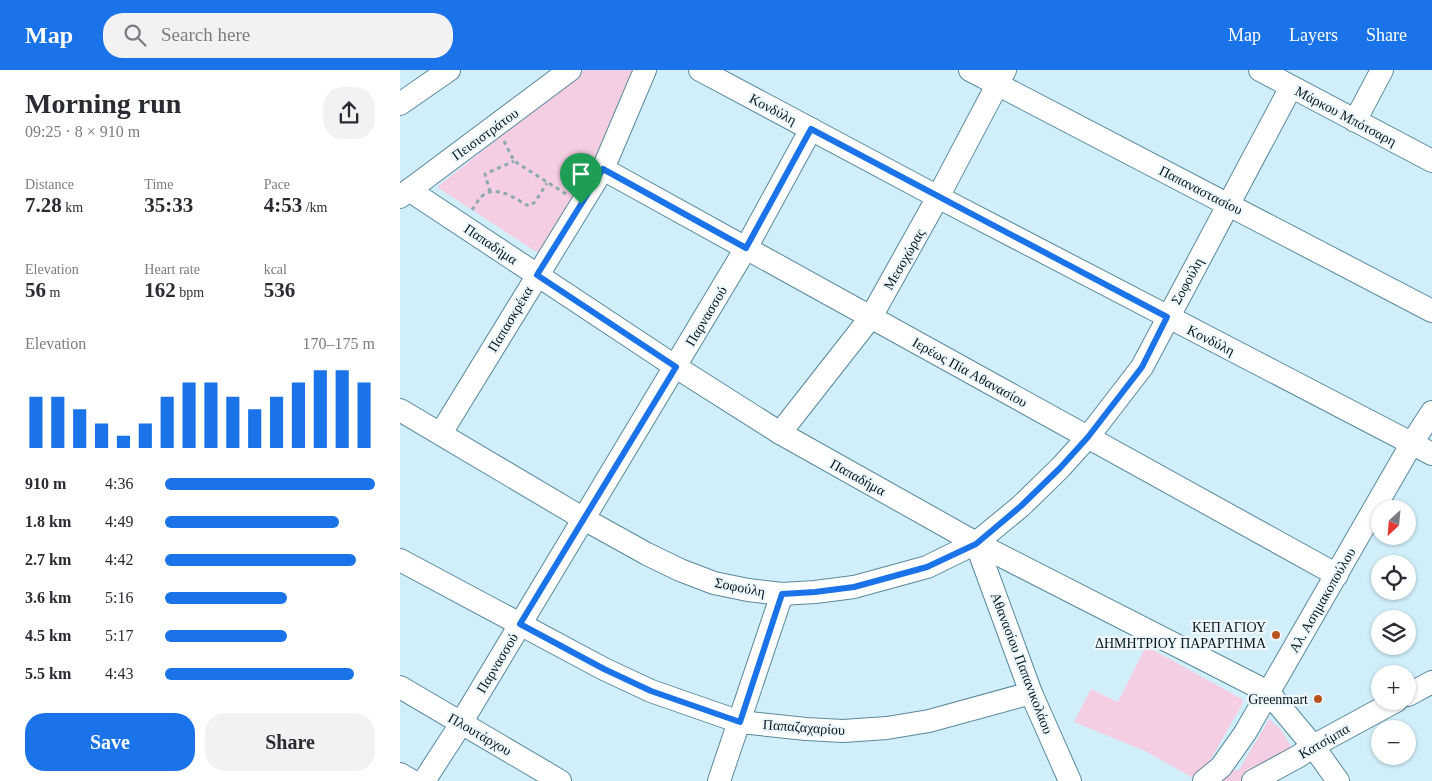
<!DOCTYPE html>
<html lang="en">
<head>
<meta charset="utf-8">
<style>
	:root { --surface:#fff; --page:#f2f2f3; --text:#2b2b33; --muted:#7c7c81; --accent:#1a73e8 }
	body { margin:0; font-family:"Times New Roman",serif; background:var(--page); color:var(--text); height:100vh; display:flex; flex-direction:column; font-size:19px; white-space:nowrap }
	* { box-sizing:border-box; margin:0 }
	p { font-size:16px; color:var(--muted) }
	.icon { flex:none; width:28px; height:28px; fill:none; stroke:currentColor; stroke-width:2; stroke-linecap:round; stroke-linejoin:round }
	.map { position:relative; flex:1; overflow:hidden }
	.panel { display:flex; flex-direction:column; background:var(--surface); width:400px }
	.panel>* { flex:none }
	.needle { width:32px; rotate:206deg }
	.fabs { position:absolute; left:971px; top:430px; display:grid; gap:10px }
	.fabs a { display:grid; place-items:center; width:45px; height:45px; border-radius:50%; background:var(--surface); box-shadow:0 1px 4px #0004; font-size:25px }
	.pin { position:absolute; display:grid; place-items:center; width:42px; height:42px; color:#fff; margin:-51px -21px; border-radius:50% 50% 50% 0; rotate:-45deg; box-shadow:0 0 5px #0007 }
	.pin .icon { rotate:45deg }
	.round { display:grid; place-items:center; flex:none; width:52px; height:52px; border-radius:20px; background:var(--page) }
	.head { display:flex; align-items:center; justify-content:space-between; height:85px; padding:0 25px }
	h1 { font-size:28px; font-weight:600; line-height:38px }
	.stats { display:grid; grid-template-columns:repeat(3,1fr); gap:8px; height:85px; padding:5px 25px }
	.stats div { display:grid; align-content:center }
	.stats b { font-size:21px; font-weight:600 }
	.stats small { font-size:14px; font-weight:400 }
	.stats p { font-size:14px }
	.chart { height:140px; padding:10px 25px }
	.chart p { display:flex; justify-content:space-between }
	.chart svg { width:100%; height:90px; margin-top:5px; stroke:var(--accent); stroke-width:6 }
	.primary-button { display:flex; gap:10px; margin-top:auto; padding:10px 25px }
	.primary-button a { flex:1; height:58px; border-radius:20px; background:var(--accent); color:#fff; font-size:20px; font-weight:600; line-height:58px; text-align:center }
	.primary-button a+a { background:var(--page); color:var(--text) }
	ul { padding:0 25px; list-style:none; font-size:16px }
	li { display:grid; grid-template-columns:80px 60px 1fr; align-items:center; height:38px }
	li i { height:12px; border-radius:6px; background:var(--accent) }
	header { display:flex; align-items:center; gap:30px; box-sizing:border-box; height:70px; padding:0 25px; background:var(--accent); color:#fff }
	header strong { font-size:24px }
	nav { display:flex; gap:28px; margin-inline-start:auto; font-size:18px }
	.search { width:350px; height:45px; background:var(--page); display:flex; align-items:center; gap:12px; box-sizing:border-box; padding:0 18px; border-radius:20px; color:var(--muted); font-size:19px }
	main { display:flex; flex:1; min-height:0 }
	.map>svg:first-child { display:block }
</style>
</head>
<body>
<header>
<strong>Map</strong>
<div class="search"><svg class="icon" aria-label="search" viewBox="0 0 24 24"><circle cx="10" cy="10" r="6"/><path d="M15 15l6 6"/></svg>Search here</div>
<nav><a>Map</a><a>Layers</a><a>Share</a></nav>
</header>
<main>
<section class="panel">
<div class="head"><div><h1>Morning run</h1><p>09:25 · 8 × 910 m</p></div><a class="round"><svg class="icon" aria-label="share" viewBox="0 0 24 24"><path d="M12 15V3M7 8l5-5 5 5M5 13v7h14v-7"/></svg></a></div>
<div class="stats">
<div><p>Distance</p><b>7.28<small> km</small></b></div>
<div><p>Time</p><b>35:33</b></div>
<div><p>Pace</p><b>4:53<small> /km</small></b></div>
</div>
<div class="stats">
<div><p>Elevation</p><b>56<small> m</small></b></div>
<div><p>Heart rate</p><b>162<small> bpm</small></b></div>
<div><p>kcal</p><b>536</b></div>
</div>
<div class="chart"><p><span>Elevation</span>170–175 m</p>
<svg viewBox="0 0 160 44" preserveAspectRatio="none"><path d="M5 44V19M15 44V19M25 44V25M35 44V32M45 44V38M55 44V32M65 44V19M75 44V12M85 44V12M95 44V19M105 44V25M115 44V19M125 44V12M135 44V6M145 44V6M155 44V12"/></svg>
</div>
<ul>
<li><b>910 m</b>4:36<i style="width:100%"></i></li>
<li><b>1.8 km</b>4:49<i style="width:83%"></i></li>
<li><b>2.7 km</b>4:42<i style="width:91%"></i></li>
<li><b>3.6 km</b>5:16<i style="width:58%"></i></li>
<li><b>4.5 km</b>5:17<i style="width:58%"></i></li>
<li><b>5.5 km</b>4:43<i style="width:90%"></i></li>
</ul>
<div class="primary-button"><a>Save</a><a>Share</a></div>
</section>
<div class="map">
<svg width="1032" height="711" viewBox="0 0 1032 711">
	<rect width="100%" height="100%" fill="#d0effb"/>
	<g fill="#f6cee4">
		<polygon points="184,0 233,0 196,91 138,183 37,117"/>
		<polygon points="746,576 842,629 843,633 800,708 795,709 745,681 674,652 691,619 718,632"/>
		<polygon points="869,649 881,660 895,683 881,685 840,711 813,711 829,698 833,700 839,700"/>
	</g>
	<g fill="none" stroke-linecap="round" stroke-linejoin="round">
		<g stroke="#58899c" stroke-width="24">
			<g id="minor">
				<polyline points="300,0 538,127 1032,384"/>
				<polyline points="570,0 1032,241"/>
				<polyline points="860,0 1032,91"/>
				<polyline points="0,34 49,0"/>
				<polyline points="955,51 982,0"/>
				<polyline points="203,99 937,505"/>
				<polyline points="9,120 276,297 380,363 576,473 868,622 913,676 938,711"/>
				<polyline points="0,127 170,0"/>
				<polyline points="0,340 184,449 247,484 280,500 314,513 348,520 382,524 415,522 454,517 527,497 576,473 621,436 660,398 688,367 742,297 891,17"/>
				<polyline points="41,363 203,99 245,0"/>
				<polyline points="380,363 471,247 538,127 605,0"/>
				<polyline points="576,473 631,623 670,711"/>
				<polyline points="0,490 204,599 251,621 340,652 406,659 443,661 487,658 529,651 631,623"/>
				<polyline points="0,617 160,711"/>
				<polyline points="1008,625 1032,612"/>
				<polyline points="0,704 12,711"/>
				<polyline points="24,711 55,663 346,178 411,59"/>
				<polyline points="319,711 382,524"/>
				<polyline points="804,711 821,697 845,663 1012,373 1032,342"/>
				<polyline points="853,711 899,686 913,676 996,631"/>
			</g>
		</g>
		<g stroke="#8da8b3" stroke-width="3" stroke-dasharray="4 4" stroke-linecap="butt">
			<polyline points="104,71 114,91 166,124"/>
			<polyline points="90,122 85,104 114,91"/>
			<path d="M 72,140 C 75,136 78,130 81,127 C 96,113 115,129 129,136 L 135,132 L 147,113"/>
		</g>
		<use href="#minor" stroke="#fff" stroke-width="22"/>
	</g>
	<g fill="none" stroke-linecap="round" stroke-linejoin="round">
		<g stroke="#fff" stroke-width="10">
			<polygon id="route" points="411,59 767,247 742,297 688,367 660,398 621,436 576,474 527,497 454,517 415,522 382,524 340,652 251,621 204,599 120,554 276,297 137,205 203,99 346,178"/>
		</g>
		<use href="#route" stroke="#1a73e8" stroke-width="6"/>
	</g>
	<g fill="#b85420" stroke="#eef8fc" stroke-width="2">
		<circle cx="876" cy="565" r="5"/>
		<circle cx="918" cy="629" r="5"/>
	</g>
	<g text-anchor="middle" stroke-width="4.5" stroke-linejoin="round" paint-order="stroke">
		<g font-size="14" fill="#04181f" stroke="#eef8fc">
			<text transform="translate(373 39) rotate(28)" y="5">Κονδύλη</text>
			<text transform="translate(946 46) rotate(28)" y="5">Μάρκου Μπότσαρη</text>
			<text transform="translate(85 64) rotate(-36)" y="5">Πεισιστράτου</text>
			<text transform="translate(801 120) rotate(27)" y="5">Παπαναστασίου</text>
			<text transform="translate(91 174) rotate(34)" y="5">Παπαδήμα</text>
			<text transform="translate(504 189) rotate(-60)" y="5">Μεσοχώρας</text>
			<text transform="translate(787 211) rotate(-61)" y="5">Σοφούλη</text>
			<text transform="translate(306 246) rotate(-59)" y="5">Παρνασσού</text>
			<text transform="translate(110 249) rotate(-59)" y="5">Παπασκρέκα</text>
			<text transform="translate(811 270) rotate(27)" y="5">Κονδύλη</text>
			<text transform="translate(570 302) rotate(29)" y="5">Ιερέως Πία Αθανασίου</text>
			<text transform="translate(458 407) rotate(29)" y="5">Παπαδήμα</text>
			<text transform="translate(340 517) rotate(11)" y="5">Σοφούλη</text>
			<text transform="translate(922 530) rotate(-60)" y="5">Αλ. Ασημακοπούλου</text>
			<text transform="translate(97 593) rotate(-59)" y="5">Παρνασσού</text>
			<text transform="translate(622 593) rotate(69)" y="5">Αθανασίου Παπανικολάου</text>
			<text transform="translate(404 657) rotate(4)" y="5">Παπαζαχαρίου</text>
			<text transform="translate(80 664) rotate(30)" y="5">Πλουτάρχου</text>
			<text transform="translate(924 671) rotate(-30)" y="5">Κατσίμπα</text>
		</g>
		<g font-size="14" fill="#04181f" stroke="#eef8fc" text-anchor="end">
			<text x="866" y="562">ΚΕΠ ΑΓΙΟΥ<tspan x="866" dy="16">ΔΗΜΗΤΡΙΟΥ ΠΑΡΑΡΤΗΜΑ</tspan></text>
			<text x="908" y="634">Greenmart</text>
		</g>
	</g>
</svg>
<div class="fabs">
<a><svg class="needle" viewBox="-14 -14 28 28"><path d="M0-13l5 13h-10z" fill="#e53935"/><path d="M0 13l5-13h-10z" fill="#7c7c81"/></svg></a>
<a><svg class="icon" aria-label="locate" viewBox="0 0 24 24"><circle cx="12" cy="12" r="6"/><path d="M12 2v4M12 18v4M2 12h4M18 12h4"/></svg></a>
<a><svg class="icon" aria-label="layers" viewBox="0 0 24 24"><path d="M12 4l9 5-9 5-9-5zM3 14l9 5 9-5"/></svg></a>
<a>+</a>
<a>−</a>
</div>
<div class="pin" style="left:181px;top:134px;background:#1e9e55"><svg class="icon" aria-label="arrive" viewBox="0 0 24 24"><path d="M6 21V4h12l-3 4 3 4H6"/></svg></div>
</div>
</main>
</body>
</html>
